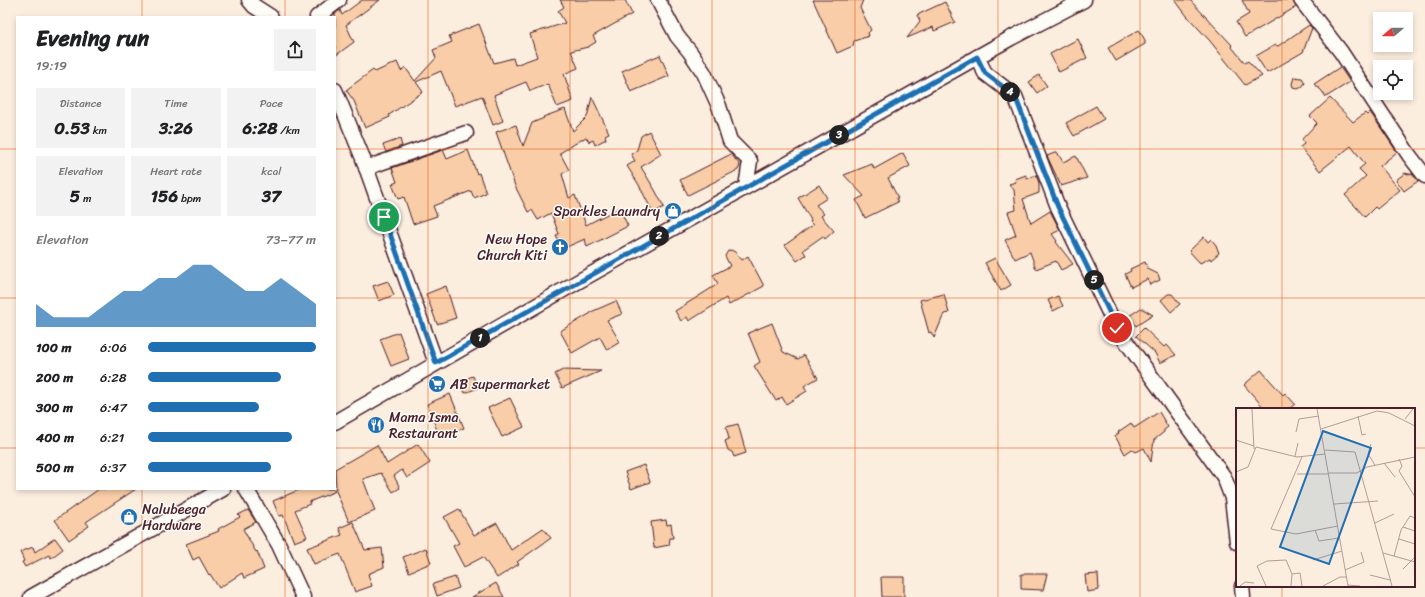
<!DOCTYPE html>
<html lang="en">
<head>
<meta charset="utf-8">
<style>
	:root { --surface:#fff; --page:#f2f2f2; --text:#202124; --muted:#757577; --accent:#1f6fb2 }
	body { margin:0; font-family:Sriracha,sans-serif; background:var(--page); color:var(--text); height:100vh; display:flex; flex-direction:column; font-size:15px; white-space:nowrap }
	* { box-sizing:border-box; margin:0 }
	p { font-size:13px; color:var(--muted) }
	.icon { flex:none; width:22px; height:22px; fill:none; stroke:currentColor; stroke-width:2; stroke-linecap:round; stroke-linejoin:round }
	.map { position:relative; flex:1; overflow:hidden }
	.side { position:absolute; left:16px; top:16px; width:320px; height:474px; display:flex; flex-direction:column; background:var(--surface); border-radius:0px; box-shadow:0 2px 6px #0003 }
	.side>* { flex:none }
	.needle { width:26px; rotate:250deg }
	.controls { position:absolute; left:1373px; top:12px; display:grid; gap:8px }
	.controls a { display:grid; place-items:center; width:40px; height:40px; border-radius:0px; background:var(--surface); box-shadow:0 2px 6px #0003; font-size:20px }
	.pin { position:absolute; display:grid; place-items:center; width:34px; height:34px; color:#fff; margin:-17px; border:2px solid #fff; border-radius:50%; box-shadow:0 1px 4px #0007 }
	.km { position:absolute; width:20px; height:20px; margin:-10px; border-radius:50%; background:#222; color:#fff; font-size:11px; line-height:20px; text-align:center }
	.round { display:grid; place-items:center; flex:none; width:42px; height:42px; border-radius:0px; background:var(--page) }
	.head { display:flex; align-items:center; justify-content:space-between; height:68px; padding:0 20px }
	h1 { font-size:22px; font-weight:800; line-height:30px }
	.metrics { display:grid; grid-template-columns:repeat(3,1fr); gap:6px; height:68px; padding:4px 20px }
	.metrics div { display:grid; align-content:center; border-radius:0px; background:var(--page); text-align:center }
	.metrics b { font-size:17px; font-weight:800 }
	.metrics small { font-size:11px; font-weight:400 }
	.metrics p { font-size:11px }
	.chart { height:112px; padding:8px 20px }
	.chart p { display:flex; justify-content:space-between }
	.chart svg { width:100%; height:72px; margin-top:4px; fill:var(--accent); opacity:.7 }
	ul { padding:0 20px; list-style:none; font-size:13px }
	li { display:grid; grid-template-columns:64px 48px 1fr; align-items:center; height:30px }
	li i { height:10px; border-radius:5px; background:var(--accent) }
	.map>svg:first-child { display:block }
</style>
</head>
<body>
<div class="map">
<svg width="1425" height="597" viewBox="0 0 1425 597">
	<rect width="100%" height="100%" fill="#fceedf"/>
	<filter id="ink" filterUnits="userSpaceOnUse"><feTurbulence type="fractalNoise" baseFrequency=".025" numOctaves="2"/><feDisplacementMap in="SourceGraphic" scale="8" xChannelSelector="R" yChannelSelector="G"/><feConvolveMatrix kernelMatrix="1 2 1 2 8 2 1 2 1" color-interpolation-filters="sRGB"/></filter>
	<g filter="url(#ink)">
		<g fill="#f8cda7" stroke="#4a1f2b">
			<polygon points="362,0 380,0 346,25 354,42 335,56 335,14 340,10 342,15"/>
			<polygon points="560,0 625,0 632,14 593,36 596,42 588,47 571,51 578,68 564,74 573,101 557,107 548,84 530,91 526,82 494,95 503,121 493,125 482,96 455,106 441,71 416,82 423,92 389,115 390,117 365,128 354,101 346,90 373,70 375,72 397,62 401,71 405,67 415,81 436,58 433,50 452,42 449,36 479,24 494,63 513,58 515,65 537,57 530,34 565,23 558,11 564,7"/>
			<polygon points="813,0 863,0 860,8 871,30 868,33 869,36 854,41 853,46 837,53"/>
			<polygon points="1175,0 1190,0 1232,45 1231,46 1245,63 1248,61 1262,76 1245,85 1210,41 1187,16"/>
			<polygon points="1242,0 1293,0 1296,7 1245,37 1236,22 1249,14"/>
			<polygon points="945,2 955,22 934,31 933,27 907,38 920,21 917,15"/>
			<polygon points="1309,25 1312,28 1303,52 1267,73 1256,56 1275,45 1278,46"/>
			<polygon points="1139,30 1145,40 1145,44 1116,61 1108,48"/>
			<polygon points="1078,39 1087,58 1059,72 1050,54"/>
			<polygon points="660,55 669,76 631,92 622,71"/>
			<polygon points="1340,67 1350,82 1326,97 1321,90 1314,84"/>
			<polygon points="1039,75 1047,86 1037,93 1029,82"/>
			<polygon points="1294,77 1302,78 1305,83 1302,87 1298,89 1293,87 1292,84"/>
			<polygon points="592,97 609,133 605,135 606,139 595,145 593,140 589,142 586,137 560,153 569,170 562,174 569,198 575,195 586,225 619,208 628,226 587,247 585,239 562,249 556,236 559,234 551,213 538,220 532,210 528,212 515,186 496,132 516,125 523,146 532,123 544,118 543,117 565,109 573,131 587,117"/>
			<polygon points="1330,98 1353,122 1365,113 1367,115 1370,112 1397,152 1380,166 1400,190 1377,209 1375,207 1365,217 1345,195 1366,176 1359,169 1365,164 1351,146 1320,171 1300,147 1304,144 1302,139 1317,123 1310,116"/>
			<polygon points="1096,106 1104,119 1074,136 1066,123"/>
			<polygon points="649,131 661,154 641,167 655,190 664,207 653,213 639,185 627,166 635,161 631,154 637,150 641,136"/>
			<polygon points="400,139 402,146 386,152 383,145"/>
			<polygon points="443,150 447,159 468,150 477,174 479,173 486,193 474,198 471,191 433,206 437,216 413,224 404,197 398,199 392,184 397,182 392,168"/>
			<polygon points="1057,152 1063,162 1076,156 1087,178 1061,186 1047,156"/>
			<polygon points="903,153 910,166 888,178 898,198 896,198 898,202 865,218 856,200 864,196 844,175 872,164 874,169"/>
			<polygon points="731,154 740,165 738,170 688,195 680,180"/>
			<polygon points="1405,173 1409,174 1412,173 1418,181 1404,191 1396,180"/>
			<polygon points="1026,175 1027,179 1036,175 1039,183 1039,193 1023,199 1031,223 1050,211 1060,230 1052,234 1057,241 1056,242 1073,264 1061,270 1056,261 1036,269 1030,252 1015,259 1005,240 1016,235 1008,212 1016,210 1014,190 1009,184 1016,182 1015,179"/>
			<polygon points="819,185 827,198 816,205 824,214 821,216 834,231 825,239 823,236 803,250 806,255 797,261 785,245 813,225 810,222 811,220 798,198"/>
			<polygon points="1204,237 1208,242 1211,239 1216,245 1219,253 1211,260 1210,258 1200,263 1189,251"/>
			<polygon points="731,250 735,252 742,260 748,256 764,286 729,305 726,298 689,321 687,317 681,321 675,311 718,284 713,275 730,266 725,256 728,251"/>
			<polygon points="995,258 1011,285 1001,291 985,263"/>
			<polygon points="1145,262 1148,269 1158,274 1160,280 1150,285 1148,279 1131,287 1125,274 1131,271 1130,269"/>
			<polygon points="388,281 394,295 379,301 373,286"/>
			<polygon points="446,286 456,318 437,324 426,294"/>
			<polygon points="944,294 949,313 944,314 934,338 931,332 929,333 920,300"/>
			<polygon points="1168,294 1172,294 1180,304 1171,312 1161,300"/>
			<polygon points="1058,296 1063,306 1053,311 1048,300"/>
			<polygon points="616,301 622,314 607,320 620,342 607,350 600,337 572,353 560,331 591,313 591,312"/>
			<polygon points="1141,308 1153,315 1136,326 1129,316"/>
			<polygon points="772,323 783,352 798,359 804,355 818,378 804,386 807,391 786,404 782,397 776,401 754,366 760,362 748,333"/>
			<polygon points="1144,328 1164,347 1167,345 1176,355 1160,363 1155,353 1136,336"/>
			<polygon points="399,332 409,359 391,366 380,339"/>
			<polygon points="563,370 601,371 562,388 555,374"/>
			<polygon points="1261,370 1283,395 1285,393 1295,404 1289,409 1265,409 1244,385"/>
			<polygon points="473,376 478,388 465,393 460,381"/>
			<polygon points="450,394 464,428 440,438 427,404"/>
			<polygon points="510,398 524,427 502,437 488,408"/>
			<polygon points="1159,412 1168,427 1164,430 1164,432 1154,440 1151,462 1144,448 1136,452 1132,449 1125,454 1115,436 1119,433 1118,432 1131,423 1134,428"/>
			<polygon points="738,424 746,453 734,457 732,452 728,450 725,441 729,439 726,427"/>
			<polygon points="418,444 430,463 407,478 402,470 394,476 400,488 393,492 381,473 363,479 375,511 349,522 336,491 309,502 310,504 295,510 307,537 294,542 283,515 279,516 273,501 301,489 336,489 335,469 377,445 387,464"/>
			<polygon points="644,465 650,482 631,489 625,472"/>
			<polygon points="99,489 136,489 86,522 89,526 69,540 55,520"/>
			<polygon points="459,509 474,535 497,523 511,550 543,528 551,538 517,562 519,564 497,578 483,557 464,567 453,546 459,543 444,517"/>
			<polygon points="248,510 256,522 243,529 256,552 257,551 264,569 244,578 242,573 219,588 210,574 209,575 199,557 193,560 186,544 219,531 218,529 240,517 238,515"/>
			<polygon points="666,520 667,525 671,524 673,538 670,538 669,545 654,548 651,522"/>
			<polygon points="353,522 365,550 382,548 384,567 368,574 372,586 355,592 340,554 314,564 307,548 342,535 339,528"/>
			<polygon points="55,538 63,549 51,558 49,555 25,567 22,562 24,561 20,552 33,547 35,552"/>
			<polygon points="426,548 431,563 409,572 403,557"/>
			<polygon points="1021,574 1047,574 1043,590 1021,589"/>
			<polygon points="1098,574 1099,590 1087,592 1085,575"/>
			<polygon points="455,577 459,588 437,596 433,584"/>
			<polygon points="881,577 904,577 904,597 882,597"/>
			<polygon points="496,583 504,597 472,597"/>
		</g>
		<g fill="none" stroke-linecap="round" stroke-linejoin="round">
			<g stroke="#4a1f2b" stroke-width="17">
				<g id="minor">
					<polyline points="249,0 254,6 271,17"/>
					<polyline points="658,0 677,36 690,52 704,73 719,106 730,141 750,161 746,187"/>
					<polyline points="1301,0 1341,52 1409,155 1425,176"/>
					<polyline points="317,17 339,0"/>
					<polyline points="977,57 985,73 1015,96 1058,207 1117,329 1224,477 1232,498 1237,542"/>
					<polyline points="335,90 362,156 436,363"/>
					<polyline points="366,168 466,133"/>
					<polyline points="335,422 572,285 1011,38 1084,0"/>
					<polyline points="246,489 279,545 303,597"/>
					<polyline points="1242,586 1243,597"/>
					<polyline points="31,597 223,489"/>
				</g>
			</g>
			<use href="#minor" stroke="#fdfcf7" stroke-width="14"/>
		</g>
	</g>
	<g fill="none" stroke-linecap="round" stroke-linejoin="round" filter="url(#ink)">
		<g stroke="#fff" stroke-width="8">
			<polyline id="route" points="384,217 436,363 977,57 985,73 1015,96 1058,207 1117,328"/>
		</g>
		<use href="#route" stroke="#1f6fb2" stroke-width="5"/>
	</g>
	<path fill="none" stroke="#e8590c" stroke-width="1" stroke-opacity="0.55" d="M 142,0 L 142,17M 285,0 L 285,17M 428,0 L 428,597M 570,0 L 570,597M 712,0 L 712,597M 855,0 L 855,597M 998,0 L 998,597M 1140,0 L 1140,597M 1282,0 L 1282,409M 0,149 L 17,149M 335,149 L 1425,149M 0,298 L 17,298M 335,298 L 1425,298M 0,448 L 17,448M 335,448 L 1237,448M 1414,448 L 1425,448M 142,489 L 142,597M 285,489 L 285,597M 1282,586 L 1282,597"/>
	<defs>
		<g id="shop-disc" transform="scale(0.9)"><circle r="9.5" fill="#1f6fb2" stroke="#fdfcf7"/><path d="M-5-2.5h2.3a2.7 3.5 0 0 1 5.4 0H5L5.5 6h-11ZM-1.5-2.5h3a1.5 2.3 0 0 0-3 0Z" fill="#fff"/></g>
		<g id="church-disc" transform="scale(0.9)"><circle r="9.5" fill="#1f6fb2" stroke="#fdfcf7"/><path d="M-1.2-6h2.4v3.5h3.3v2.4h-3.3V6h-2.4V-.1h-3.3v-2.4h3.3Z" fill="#fff"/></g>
		<g id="supermarket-disc" transform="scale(0.9)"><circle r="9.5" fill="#1f6fb2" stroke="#fdfcf7"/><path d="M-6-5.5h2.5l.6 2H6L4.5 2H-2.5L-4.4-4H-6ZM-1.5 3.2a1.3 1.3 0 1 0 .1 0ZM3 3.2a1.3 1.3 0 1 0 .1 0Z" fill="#fff"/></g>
		<g id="restaurant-disc" transform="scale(0.9)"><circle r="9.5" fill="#1f6fb2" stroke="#fdfcf7"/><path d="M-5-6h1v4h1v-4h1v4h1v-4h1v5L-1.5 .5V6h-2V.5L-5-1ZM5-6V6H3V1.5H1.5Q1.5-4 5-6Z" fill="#fff"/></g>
	</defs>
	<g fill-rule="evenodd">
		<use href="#shop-disc" x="673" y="211"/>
		<use href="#church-disc" x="560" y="247"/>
		<use href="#supermarket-disc" x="437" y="384"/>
		<use href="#restaurant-disc" x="376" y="425"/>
		<use href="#shop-disc" x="129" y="517"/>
	</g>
	<g text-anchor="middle" stroke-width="3" stroke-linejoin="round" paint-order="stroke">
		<g font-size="14" fill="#4a1f2b" stroke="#fdfcf7" text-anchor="start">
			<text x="660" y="216" text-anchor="end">Sparkles Laundry</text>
			<text x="547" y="244" text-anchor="end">New Hope<tspan x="547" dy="16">Church Kiti</tspan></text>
			<text x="450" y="389">AB supermarket</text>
			<text x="389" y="422">Mama Isma<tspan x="389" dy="16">Restaurant</tspan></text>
			<text x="142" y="514">Nalubeega<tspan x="142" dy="16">Hardware</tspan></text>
		</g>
	</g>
	<g transform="translate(1236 408)">
		<rect width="179" height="179" fill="#fceedf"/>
		<path fill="none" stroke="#b59b97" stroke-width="1" d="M 16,1 L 18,41M 81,1 L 112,178M 122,8 L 126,27 L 130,26M 169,11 L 177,1M 85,21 L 141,3 L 153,5 L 179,18M 60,24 L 63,11 L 83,8M 0,32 L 18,38M 135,36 L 132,46 L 139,57M 89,42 L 119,44 L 156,178M 59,48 L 62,35M 66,49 L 35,121 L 60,126 L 102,118M 163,51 L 166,58 L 163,63 L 179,89M 148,55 L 159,69M 0,64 L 12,59 L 20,39 L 61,49 L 89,46M 93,65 L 121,65 L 131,59 L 179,49M 61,66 L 93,66M 98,96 L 142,93M 139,115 L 158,106M 167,119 L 179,123M 79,122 L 83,133 L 103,130M 163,131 L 179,136M 147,145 L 179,154M 158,148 L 165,122 L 174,108 L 179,110M 77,152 L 106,143M 167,161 L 179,149M 109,162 L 128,154 L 125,144M 56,166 L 64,165 L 66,178M 134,167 L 154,172M 112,177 L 124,178M 4,178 L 9,174 L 18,175M 30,178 L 21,158 L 31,153 L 50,152 L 56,166 L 55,178M 87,178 L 104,169 L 110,169"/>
		<path fill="#1f6fb2" fill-opacity="0.15" stroke="#1f6fb2" stroke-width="2" d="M 87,23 L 135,40 L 93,156 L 44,139 Z"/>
		<rect width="179" height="179" fill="none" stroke="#4a1f2b" stroke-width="2"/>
	</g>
</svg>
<div class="controls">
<a><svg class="needle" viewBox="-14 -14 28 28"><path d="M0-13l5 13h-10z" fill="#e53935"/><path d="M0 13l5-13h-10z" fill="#757577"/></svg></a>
<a><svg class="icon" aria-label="locate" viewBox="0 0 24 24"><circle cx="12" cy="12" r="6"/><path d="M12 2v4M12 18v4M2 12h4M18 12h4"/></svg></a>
</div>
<div class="pin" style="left:384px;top:217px;background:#1e9e55"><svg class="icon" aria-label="arrive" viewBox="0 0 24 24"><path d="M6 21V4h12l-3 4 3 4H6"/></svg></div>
<div class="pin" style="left:1117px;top:328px;background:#d93025"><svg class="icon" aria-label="check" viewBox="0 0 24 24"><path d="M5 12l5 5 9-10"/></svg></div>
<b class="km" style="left:480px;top:338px">1</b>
<b class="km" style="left:659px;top:236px">2</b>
<b class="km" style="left:839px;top:135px">3</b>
<b class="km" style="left:1010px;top:92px">4</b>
<b class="km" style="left:1094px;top:280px">5</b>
<section class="side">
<div class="head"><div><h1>Evening run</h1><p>19:19</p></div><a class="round"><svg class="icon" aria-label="share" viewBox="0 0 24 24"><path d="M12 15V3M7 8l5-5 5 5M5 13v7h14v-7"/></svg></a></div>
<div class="metrics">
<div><p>Distance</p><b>0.53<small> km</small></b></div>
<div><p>Time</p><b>3:26</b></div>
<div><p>Pace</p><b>6:28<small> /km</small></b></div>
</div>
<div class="metrics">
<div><p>Elevation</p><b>5<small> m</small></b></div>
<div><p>Heart rate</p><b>156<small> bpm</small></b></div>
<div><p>kcal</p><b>37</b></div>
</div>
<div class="chart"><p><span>Elevation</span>73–77 m</p>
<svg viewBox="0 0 160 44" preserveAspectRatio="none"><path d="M0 44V30L10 38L20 38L30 38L40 30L50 22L60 22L70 14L80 14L90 6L100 6L110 14L120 22L130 22L140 14L150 22L160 30V44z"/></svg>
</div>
<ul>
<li><b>100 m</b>6:06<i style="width:100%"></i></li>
<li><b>200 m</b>6:28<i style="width:79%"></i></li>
<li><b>300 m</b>6:47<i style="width:66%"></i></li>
<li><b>400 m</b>6:21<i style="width:86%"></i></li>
<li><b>500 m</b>6:37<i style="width:73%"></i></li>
</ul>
</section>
</div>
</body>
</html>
